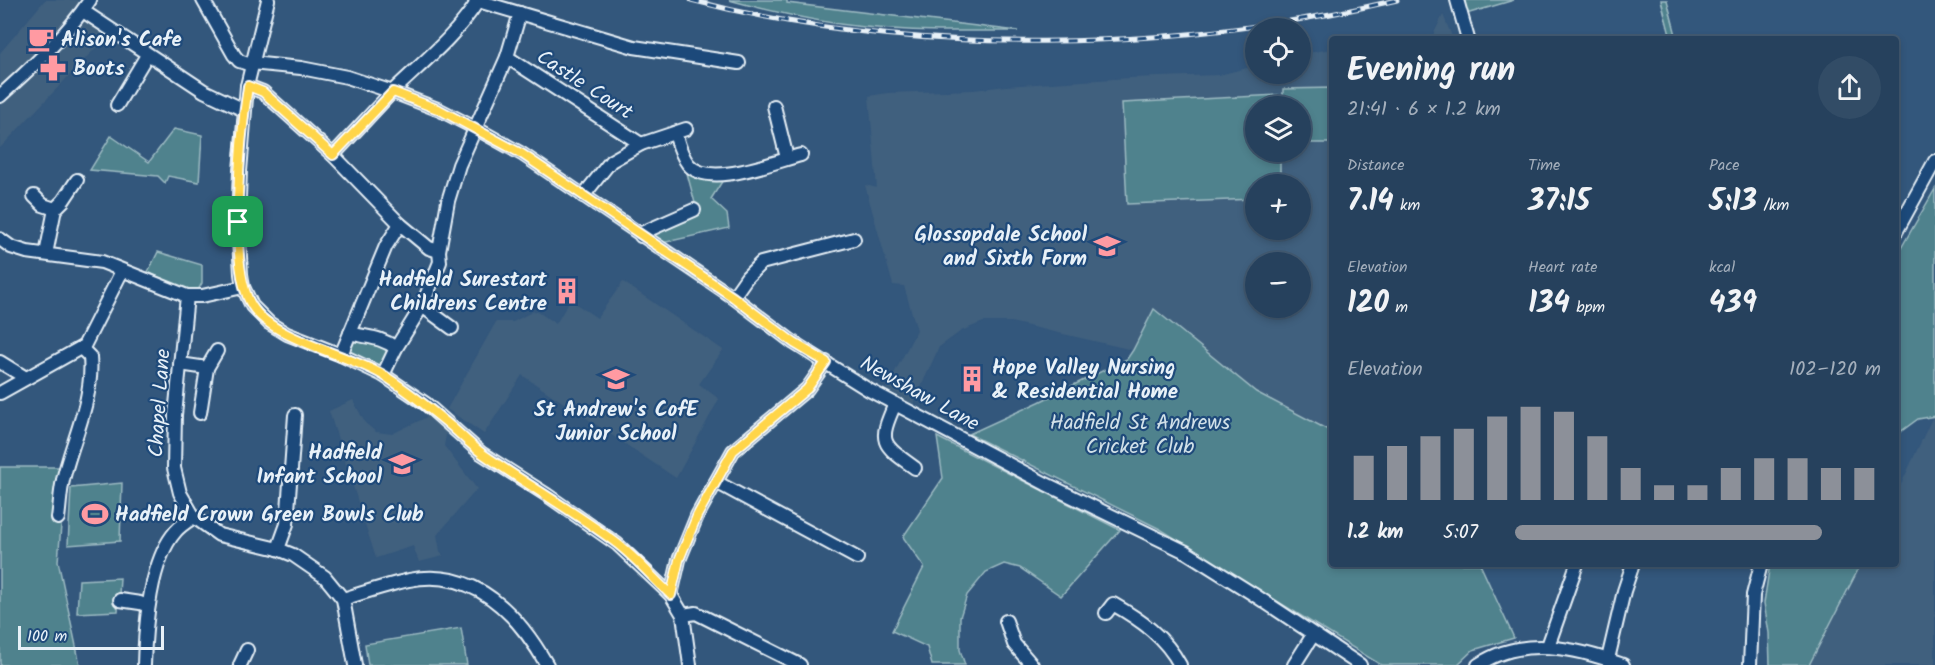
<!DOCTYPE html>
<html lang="en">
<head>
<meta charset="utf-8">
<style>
	:root { --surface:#26415d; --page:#324c66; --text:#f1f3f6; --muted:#a4afbc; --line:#425a72; --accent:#8c9099 }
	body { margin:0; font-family:Kalam,sans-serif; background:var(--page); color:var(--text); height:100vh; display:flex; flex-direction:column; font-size:22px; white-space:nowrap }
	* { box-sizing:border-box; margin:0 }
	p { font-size:20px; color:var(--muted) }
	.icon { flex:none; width:33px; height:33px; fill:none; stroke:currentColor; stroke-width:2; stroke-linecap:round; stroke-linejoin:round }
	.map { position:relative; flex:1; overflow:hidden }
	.details { position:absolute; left:1329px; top:36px; width:570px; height:531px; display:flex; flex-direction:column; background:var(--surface); border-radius:6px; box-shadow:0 3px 9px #0003,0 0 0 2px var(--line) }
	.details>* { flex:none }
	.buttons { position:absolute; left:1245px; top:18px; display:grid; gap:12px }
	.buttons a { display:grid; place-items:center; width:66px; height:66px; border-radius:50%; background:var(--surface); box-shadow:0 3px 9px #0003,0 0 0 2px var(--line); font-size:30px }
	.scale { position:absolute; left:18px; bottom:15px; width:146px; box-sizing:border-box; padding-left:6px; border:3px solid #e8f1f8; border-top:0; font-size:16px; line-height:21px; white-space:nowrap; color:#e8f1f8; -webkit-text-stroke:4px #1f4a7a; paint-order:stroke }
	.pin { position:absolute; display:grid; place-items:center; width:51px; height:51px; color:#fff; margin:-26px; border-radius:12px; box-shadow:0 3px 9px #0006 }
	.round { display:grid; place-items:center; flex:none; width:63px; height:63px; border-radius:32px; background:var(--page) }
	.headline { display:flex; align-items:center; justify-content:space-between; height:102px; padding:0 18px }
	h1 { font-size:33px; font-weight:600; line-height:45px }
	.figures { display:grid; grid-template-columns:repeat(3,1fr); gap:9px; height:102px; padding:6px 18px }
	.figures div { display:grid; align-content:center }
	.figures b { font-size:30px; font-weight:600 }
	.figures small { font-size:16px; font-weight:400 }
	.figures p { font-size:16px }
	.chart { height:168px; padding:12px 18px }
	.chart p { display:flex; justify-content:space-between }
	.chart svg { width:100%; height:108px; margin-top:6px; stroke:var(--accent); stroke-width:6 }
	ul { padding:0 18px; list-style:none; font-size:20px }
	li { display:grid; grid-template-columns:96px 72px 1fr; align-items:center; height:45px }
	li i { height:15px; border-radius:8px; background:var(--accent) }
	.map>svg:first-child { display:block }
</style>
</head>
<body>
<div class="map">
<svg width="1935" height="665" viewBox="0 0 1935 665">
	<rect width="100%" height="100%" fill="#33577c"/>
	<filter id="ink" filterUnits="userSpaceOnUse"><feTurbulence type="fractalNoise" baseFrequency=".0167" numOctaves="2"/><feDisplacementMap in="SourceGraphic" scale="12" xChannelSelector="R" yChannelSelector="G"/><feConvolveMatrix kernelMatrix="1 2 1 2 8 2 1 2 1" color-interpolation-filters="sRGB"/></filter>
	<g filter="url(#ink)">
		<g fill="#41607e" fill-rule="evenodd">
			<polygon points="45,0 77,0 106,37 0,148 0,53"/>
			<polygon points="1443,15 1453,39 1403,39 1433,35"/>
			<path d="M 1332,49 L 1332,432 L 1256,392 L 1154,310 L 1133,350 L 1011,322 L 983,322 L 961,331 L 939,347 L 913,404 L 886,389 L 917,330 L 904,286 L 893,285 L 865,185 L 877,188 L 869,96 L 888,93 L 974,90 L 1006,86 L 1130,78 L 1219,75 L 1255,66 L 1256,74 L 1300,74 L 1301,54 ZM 1256,106 L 1300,106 L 1300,152 L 1256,152 ZM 1256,184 L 1300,184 L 1300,230 L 1256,230 ZM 1256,262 L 1300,262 L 1300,308 L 1256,308 Z"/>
			<polygon points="623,282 723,350 699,384 719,399 676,478 522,375 484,434 447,409 496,322 513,322 534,311 538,312 556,324 570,300 597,318"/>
			<polygon points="353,400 365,423 376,432 392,434 429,416 447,429 444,446 477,489 437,535 440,551 443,556 419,562 413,546 376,558 329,411"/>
			<polygon points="1935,412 1935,665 1809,665 1861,564 1896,564 1896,495"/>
		</g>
		<g fill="#50828d" stroke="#9cbac2" stroke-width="1.5">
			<path d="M 729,0 L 787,0 L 787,3 L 1018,31 C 967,31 916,32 865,27 C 819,23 773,12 729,0 Z"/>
			<polygon points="1462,0 1514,0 1466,14"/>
			<polygon points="1661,0 1667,0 1677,39 1671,39"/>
			<polygon points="1332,88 1332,143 1301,143 1300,106 1283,106 1283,89"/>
			<polygon points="1278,95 1278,106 1256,106 1256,152 1280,152 1280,184 1256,184 1255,199 1127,204 1122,103"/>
			<polygon points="174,129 202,135 199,182 168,176 165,183 158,176 90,170 111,136 149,162"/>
			<polygon points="685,166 698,176 723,180 711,199 727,214 729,228 662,243 652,235 698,214"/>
			<polygon points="1935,189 1935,416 1918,419 1896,435 1896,257"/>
			<polygon points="158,252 202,265 202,283 198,290 185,290 148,272"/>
			<polygon points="1154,309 1256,392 1332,432 1332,564 1480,564 1514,638 1473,650 1457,665 1381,665 1160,529 969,434 1039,402 1127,359 1133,350"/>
			<polygon points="351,336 392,348 381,372 344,354"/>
			<polygon points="937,437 1120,530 1061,596 1020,568 1004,564 986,572 967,595 960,617 960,650 965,665 932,665 927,647 892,631 924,567 903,537 943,478"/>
			<polygon points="0,467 66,467 58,561 80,665 0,665"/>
			<polygon points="122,483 120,541 68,545 71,488"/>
			<polygon points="1770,564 1861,564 1809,665 1770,665 1769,633 1764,603"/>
			<polygon points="120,578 118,611 77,613 79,580"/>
			<polygon points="461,628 467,665 368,665 365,644"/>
		</g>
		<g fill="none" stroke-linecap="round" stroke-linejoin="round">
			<g stroke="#e8f1f8" stroke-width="16">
				<g id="minor">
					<polyline points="203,0 234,55 239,61 251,65"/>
					<polyline points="268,0 247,86 240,171 238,222 241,274 243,287 252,306 269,323 287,334 341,355 383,375 426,404 481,453 547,495 617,544 671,595 683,615 690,665"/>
					<polyline points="475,0 634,47 739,63"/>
					<polyline points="1457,0 1468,39"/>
					<polyline points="83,11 204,91 244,110"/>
					<polyline points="507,57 641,144"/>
					<polyline points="251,63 301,68 347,77 393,92 440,110 477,129 522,154 733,297 794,343 869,390 1046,484 1186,552 1253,594 1360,665"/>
					<polyline points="247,86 263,92 333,155 400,224 429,248 439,251"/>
					<path d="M 0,96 C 32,67 66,36 90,0"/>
					<polyline points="117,105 147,55"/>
					<polyline points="774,106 787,158"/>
					<path d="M 675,133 C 678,143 681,155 688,164 C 708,189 773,162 801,155"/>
					<path d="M 333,155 C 353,134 373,112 393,91 C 423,62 455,37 478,1"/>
					<polyline points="34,196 43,205 55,209"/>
					<polyline points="583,196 611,161 641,144 686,129"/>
					<polyline points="1896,232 1935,161"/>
					<polyline points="641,236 644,232 694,210"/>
					<polyline points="0,239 11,247 27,252 102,262 187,296 202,296 243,287"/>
					<polyline points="46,254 55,209 63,201 77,180"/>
					<polyline points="187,296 175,415 174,468 180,493 194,517 219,535 278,549 293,555 325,577 343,599 355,665"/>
					<polyline points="733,297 747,277 761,263 854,239"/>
					<polyline points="422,306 452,328"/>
					<path d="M 350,333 C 368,338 379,336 396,348"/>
					<polyline points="341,355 386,246 400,224"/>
					<polyline points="0,362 26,378"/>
					<polyline points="180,364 207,368"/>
					<polyline points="383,375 396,348 422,306 440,262 439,251 448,201 459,165 507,57 520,13"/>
					<polyline points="0,393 84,346 122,271"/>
					<path d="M 895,404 C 878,442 881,444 915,468"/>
					<polyline points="200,413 207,368 217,351"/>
					<polyline points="716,482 857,558"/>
					<path d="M 58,518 C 60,505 60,492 63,480 C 72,440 94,399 90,357 L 81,348"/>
					<polyline points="278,549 287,524 295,415"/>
					<polyline points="671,595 679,560 697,516 733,451 807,389 826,362"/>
					<path d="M 343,599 C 365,592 387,585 409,580 C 474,567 518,614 547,665"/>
					<polyline points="120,600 140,603 148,606"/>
					<path d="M 1106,613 L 1113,604 C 1141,620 1165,637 1180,665"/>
					<polyline points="683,615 696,613 800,665"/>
					<polyline points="1006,621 1014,644 1032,665"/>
					<polyline points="1548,646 1577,564"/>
					<polyline points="1608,659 1624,591 1633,564"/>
					<path d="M 144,665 C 145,627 150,560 176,531 C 181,525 188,521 194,517"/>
					<polyline points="240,665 247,650"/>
					<polyline points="1294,665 1313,635"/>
					<path d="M 1478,665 C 1522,635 1577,648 1623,665"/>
					<polyline points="1750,665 1753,595 1761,564"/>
				</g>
			</g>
			<use href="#minor" stroke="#1f4a7a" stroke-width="12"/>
			<g stroke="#e8f1f8" stroke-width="5">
				<path id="rail" d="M 691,0 C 912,58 1175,52 1397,0"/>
			</g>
			<use href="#rail" stroke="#1f4a7a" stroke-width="3" stroke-dasharray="9" stroke-linecap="butt"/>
		</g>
	</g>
	<g fill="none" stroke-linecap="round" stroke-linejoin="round" filter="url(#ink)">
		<g stroke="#fff" stroke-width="12">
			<path id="route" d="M 248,86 L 263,92 L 333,155 L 393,92 L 440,110 L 522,154 L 733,297 L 794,343 L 826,362 L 807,389 L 733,451 L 697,516 L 679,560 L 671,595 C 653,578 635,557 615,542 C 572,510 526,484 483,454 C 472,446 462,436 452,427 C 430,409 408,390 383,375 C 348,354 273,340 252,306 C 227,268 241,132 248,86 Z"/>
		</g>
		<use href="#route" stroke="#ffd54a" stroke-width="8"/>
	</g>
	<defs>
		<g id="cafe-bare" transform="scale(2.07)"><path d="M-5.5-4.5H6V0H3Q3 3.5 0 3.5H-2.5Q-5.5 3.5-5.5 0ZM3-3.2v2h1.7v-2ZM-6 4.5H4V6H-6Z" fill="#ff9aa2" stroke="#1f4a7a" stroke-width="2.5" paint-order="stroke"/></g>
		<g id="pharmacy-bare" transform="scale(2.07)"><path d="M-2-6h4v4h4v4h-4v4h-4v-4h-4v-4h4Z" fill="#ff9aa2" stroke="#1f4a7a" stroke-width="2.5" paint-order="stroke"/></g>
		<g id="school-bare" transform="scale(2.07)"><path d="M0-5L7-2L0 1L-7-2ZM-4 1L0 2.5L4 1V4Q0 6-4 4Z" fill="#ff9aa2" stroke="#1f4a7a" stroke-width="2.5" paint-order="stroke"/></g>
		<g id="building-bare" transform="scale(2.07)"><path d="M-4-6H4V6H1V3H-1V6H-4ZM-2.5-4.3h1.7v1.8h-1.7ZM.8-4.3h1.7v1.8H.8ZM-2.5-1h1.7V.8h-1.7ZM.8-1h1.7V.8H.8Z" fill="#ff9aa2" stroke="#1f4a7a" stroke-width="2.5" paint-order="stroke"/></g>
		<g id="stadium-bare" transform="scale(2.07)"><path d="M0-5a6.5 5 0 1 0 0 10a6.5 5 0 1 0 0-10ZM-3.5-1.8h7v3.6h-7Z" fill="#ff9aa2" stroke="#1f4a7a" stroke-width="2.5" paint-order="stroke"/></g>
	</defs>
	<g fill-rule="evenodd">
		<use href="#cafe-bare" x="41" y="39"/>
		<use href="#pharmacy-bare" x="53" y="68"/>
		<use href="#school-bare" x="1107" y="246"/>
		<use href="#building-bare" x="567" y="291"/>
		<use href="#school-bare" x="616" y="379"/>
		<use href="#building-bare" x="972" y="379"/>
		<use href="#school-bare" x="402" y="464"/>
		<use href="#stadium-bare" x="95" y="514"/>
	</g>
	<g text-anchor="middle" stroke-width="4.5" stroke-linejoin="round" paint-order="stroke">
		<g font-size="21" font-weight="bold" fill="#e8f1f8" stroke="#1f4a7a" text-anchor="start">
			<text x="61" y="46">Alison's Cafe</text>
			<text x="73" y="75">Boots</text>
			<text x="1087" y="241" text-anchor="end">Glossopdale School<tspan x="1087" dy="24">and Sixth Form</tspan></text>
			<text x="547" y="286" text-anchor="end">Hadfield Surestart<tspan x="547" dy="24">Childrens Centre</tspan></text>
			<text x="992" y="374">Hope Valley Nursing<tspan x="992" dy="24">&amp; Residential Home</tspan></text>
			<text x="616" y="416" text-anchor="middle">St Andrew's CofE<tspan x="616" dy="24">Junior School</tspan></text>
			<text x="382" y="459" text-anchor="end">Hadfield<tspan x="382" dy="24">Infant School</tspan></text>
			<text x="115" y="521">Hadfield Crown Green Bowls Club</text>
		</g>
		<g font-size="21" fill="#e8f1f8" stroke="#1f4a7a">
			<text transform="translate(585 84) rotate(33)" y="7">Castle Court</text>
			<text transform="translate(920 393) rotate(29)" y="7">Newshaw Lane</text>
			<text transform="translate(159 403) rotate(-86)" y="7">Chapel Lane</text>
		</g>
		<g font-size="21" fill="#d1e0e8" stroke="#1f4a7a">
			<text x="1140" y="429">Hadfield St Andrews<tspan x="1140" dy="24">Cricket Club</tspan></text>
		</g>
	</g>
</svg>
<div class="buttons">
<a><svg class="icon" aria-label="locate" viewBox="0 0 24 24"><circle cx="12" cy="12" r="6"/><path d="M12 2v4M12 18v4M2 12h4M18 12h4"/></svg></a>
<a><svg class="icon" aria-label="layers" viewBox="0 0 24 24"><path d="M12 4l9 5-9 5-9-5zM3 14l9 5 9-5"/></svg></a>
<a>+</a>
<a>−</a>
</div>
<div class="scale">100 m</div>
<div class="pin" style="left:238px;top:222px;background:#1e9e55"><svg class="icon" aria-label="arrive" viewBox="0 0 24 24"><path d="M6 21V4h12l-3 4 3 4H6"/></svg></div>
<section class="details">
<div class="headline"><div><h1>Evening run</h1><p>21:41 · 6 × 1.2 km</p></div><a class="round"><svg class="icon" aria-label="share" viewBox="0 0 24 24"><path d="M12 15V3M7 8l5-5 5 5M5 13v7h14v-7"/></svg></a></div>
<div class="figures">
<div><p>Distance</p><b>7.14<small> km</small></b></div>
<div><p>Time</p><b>37:15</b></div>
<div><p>Pace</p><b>5:13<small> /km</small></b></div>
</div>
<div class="figures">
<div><p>Elevation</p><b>120<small> m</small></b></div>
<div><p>Heart rate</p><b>134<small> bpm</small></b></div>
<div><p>kcal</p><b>439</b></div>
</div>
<div class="chart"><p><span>Elevation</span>102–120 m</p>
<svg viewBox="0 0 160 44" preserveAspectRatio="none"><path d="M5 44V26M15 44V22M25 44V18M35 44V15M45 44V10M55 44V6M65 44V8M75 44V18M85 44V31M95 44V38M105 44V38M115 44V31M125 44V27M135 44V27M145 44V31M155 44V31"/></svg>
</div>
<ul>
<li><b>1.2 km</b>5:07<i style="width:84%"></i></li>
</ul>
</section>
</div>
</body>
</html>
